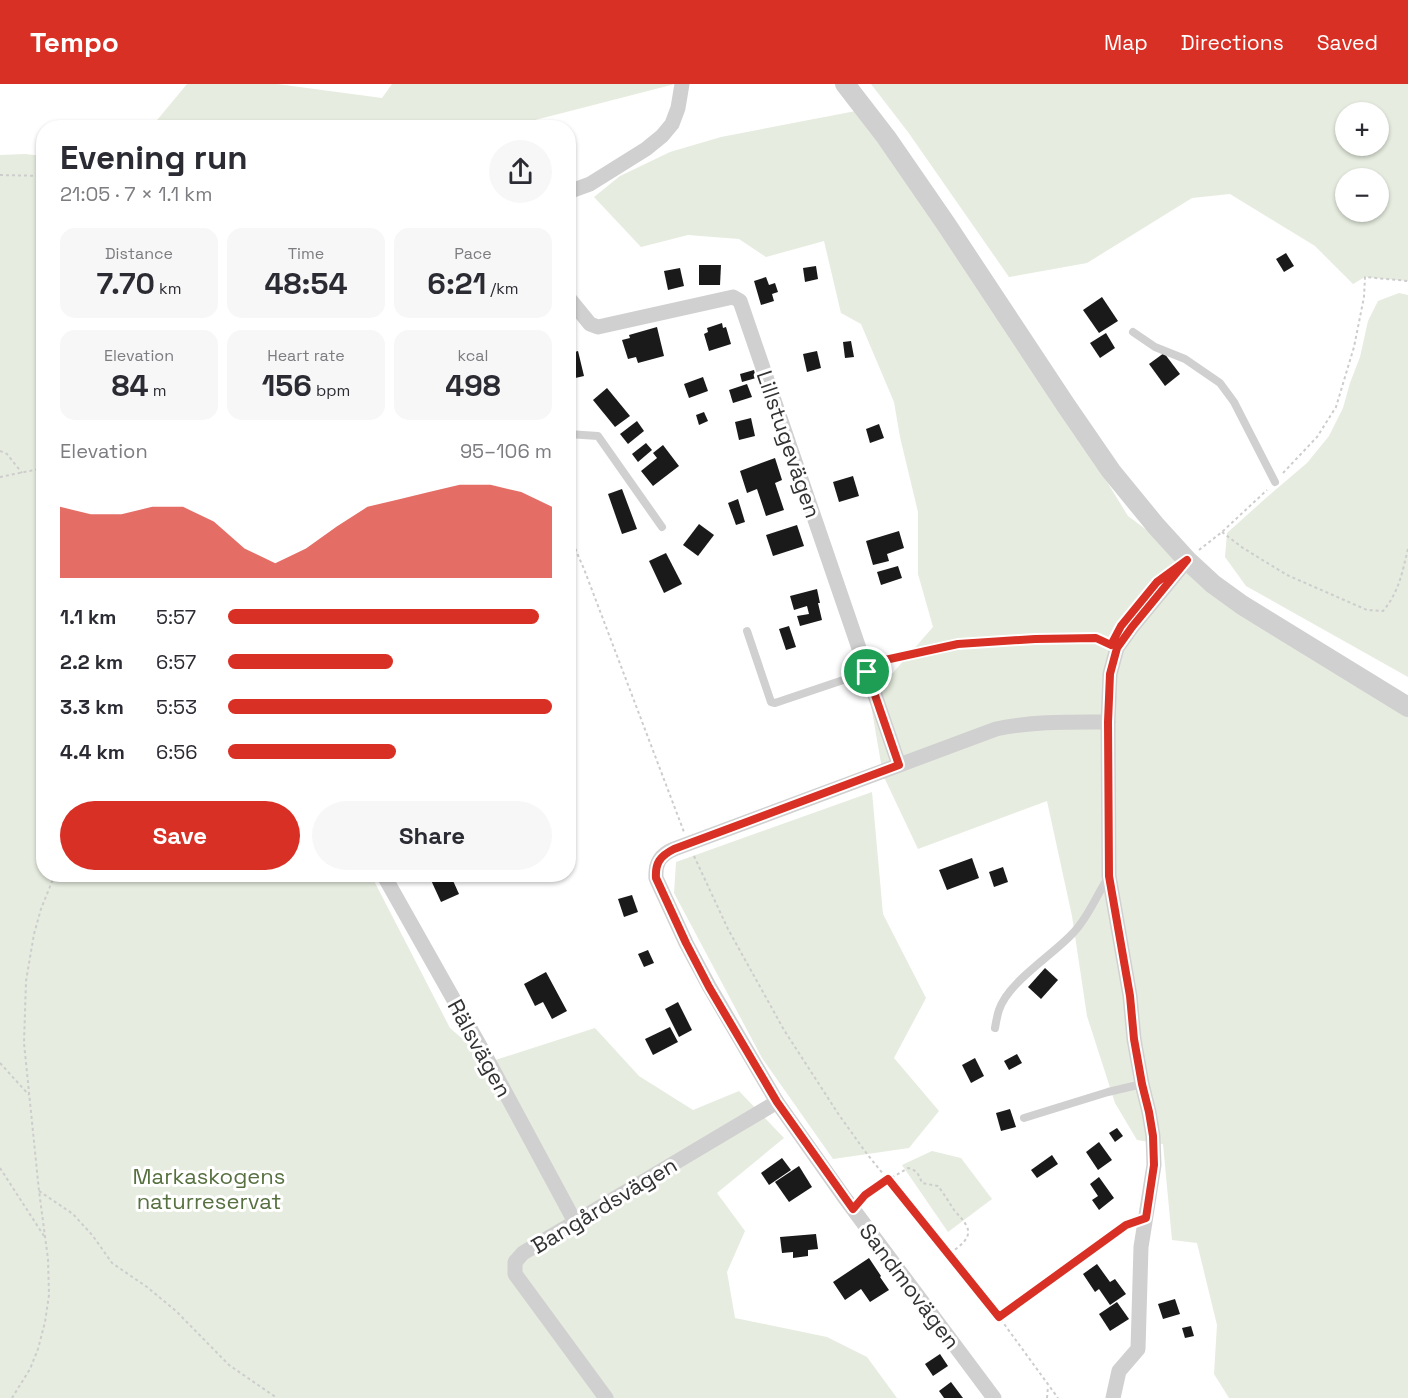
<!DOCTYPE html>
<html lang="en">
<head>
<meta charset="utf-8">
<style>
	:root { --surface:#fff; --page:#f7f7f7; --text:#2b2b33; --muted:#7c7c81; --accent:#d93025 }
	body { margin:0; font-family:"Space Grotesk",sans-serif; background:var(--page); color:var(--text); height:100vh; display:flex; flex-direction:column; font-size:22px; white-space:nowrap }
	* { box-sizing:border-box; margin:0 }
	p { font-size:20px; color:var(--muted) }
	.icon { flex:none; width:33px; height:33px; fill:none; stroke:currentColor; stroke-width:2; stroke-linecap:round; stroke-linejoin:round }
	.map { position:relative; flex:1; overflow:hidden }
	.drawer { position:absolute; left:36px; top:36px; width:540px; height:762px; display:flex; flex-direction:column; background:var(--surface); border-radius:24px; box-shadow:0 2px 4px #0004 }
	.drawer>* { flex:none }
	.buttons { position:absolute; left:1335px; top:18px; display:grid; gap:12px }
	.buttons a { display:grid; place-items:center; width:54px; height:54px; border-radius:50%; background:var(--surface); box-shadow:0 2px 4px #0004; font-size:30px }
	.pin { position:absolute; display:grid; place-items:center; width:51px; height:51px; color:#fff; margin:-26px; border:3px solid #fff; border-radius:50%; box-shadow:0 2px 6px #0007 }
	.round { display:grid; place-items:center; flex:none; width:63px; height:63px; border-radius:32px; background:var(--page) }
	.headline { display:flex; align-items:center; justify-content:space-between; height:102px; padding:0 24px }
	h1 { font-size:33px; font-weight:700; line-height:45px }
	.stats { display:grid; grid-template-columns:repeat(3,1fr); gap:9px; height:102px; padding:6px 24px }
	.stats div { display:grid; align-content:center; border-radius:15px; background:var(--page); text-align:center }
	.stats b { font-size:30px; font-weight:700 }
	.stats small { font-size:16px; font-weight:400 }
	.stats p { font-size:16px }
	.chart { height:168px; padding:12px 24px }
	.chart p { display:flex; justify-content:space-between }
	.chart svg { width:100%; height:108px; margin-top:6px; fill:var(--accent); opacity:.7 }
	.action { display:flex; gap:12px; margin-top:auto; padding:12px 24px }
	.action a { flex:1; height:69px; border-radius:36px; background:var(--accent); color:#fff; font-size:24px; font-weight:700; line-height:69px; text-align:center }
	.action a+a { background:var(--page); color:var(--text) }
	ul { padding:0 24px; list-style:none; font-size:20px }
	li { display:grid; grid-template-columns:96px 72px 1fr; align-items:center; height:45px }
	li i { height:15px; border-radius:8px; background:var(--accent) }
	header { display:flex; align-items:center; gap:36px; box-sizing:border-box; height:84px; padding:0 30px; background:var(--accent); color:#fff }
	header strong { font-size:28px }
	nav { display:flex; gap:33px; margin-inline-start:auto; font-size:21px }
	.map>svg:first-child { display:block }
</style>
</head>
<body>
<header>
<strong>Tempo</strong>
<nav><a>Map</a><a>Directions</a><a>Saved</a></nav>
</header>
<div class="map">
<svg width="1408" height="1314" viewBox="0 0 1408 1314">
	<rect width="100%" height="100%" fill="#fff"/>
	<g fill="#e6ecdf" fill-rule="evenodd">
		<polygon points="187,0 277,0 382,14 392,0 675,0 508,43 159,44 153,41"/>
		<path d="M 871,0 L 1408,0 L 1408,197 L 1365,193 L 1353,200 L 1315,162 L 1230,110 L 1192,114 L 1087,179 L 1009,193 L 908,48 ZM 1346,28 L 1378,28 L 1378,62 L 1346,62 ZM 1378,94 L 1378,128 L 1346,128 L 1346,94 Z"/>
		<polygon points="861,26 1042,292 1128,432 1187,476 1408,626 1408,1314 1229,1314 1214,1290 1217,1241 1197,1159 1172,1156 1163,1060 1137,1056 1115,1019 1087,932 1072,832 1047,717 918,765 883,691 870,615 933,543 918,490 918,428 900,353 894,318 861,240 841,229 824,157 766,173 739,155 688,151 641,163 594,113 620,92 670,68 721,53"/>
		<polygon points="25,70 44,72 44,790 371,791 450,944 489,978 595,944 639,992 693,1026 739,1007 784,1054 717,1109 745,1147 727,1188 735,1234 827,1253 867,1273 897,1314 0,1314 0,71"/>
		<polygon points="1399,209 1408,211 1408,593 1246,502 1225,473 1227,449 1266,414 1307,379 1329,352 1343,324 1350,299 1360,273 1368,237 1378,217"/>
		<polygon points="872,708 883,830 926,914 894,974 939,1027 909,1064 833,1075 762,974 674,809 676,778"/>
		<polygon points="932,1067 961,1074 992,1115 948,1148 902,1081"/>
	</g>
	<g fill="#1a1a1a">
		<polygon points="1286,169 1294,182 1284,188 1276,175"/>
		<polygon points="699,181 721,181 720,201 699,201"/>
		<polygon points="816,182 818,195 805,198 803,184"/>
		<polygon points="680,184 684,202 668,206 664,187"/>
		<polygon points="766,193 769,201 775,199 778,208 772,210 774,217 761,221 754,197"/>
		<polygon points="1102,213 1118,237 1099,249 1083,226"/>
		<polygon points="722,239 723,244 726,243 731,260 709,267 704,250 708,248 707,244"/>
		<polygon points="657,243 664,272 638,279 636,273 628,275 622,256 630,254 629,251"/>
		<polygon points="1106,249 1115,264 1100,274 1090,259"/>
		<polygon points="851,257 854,273 845,274 843,258"/>
		<polygon points="578,267 584,292 571,295 570,292 568,292 568,270"/>
		<polygon points="817,267 821,284 807,288 803,270"/>
		<polygon points="1164,269 1180,290 1165,302 1149,280"/>
		<polygon points="754,286 756,294 742,298 740,290"/>
		<polygon points="703,293 708,307 689,314 684,300"/>
		<polygon points="747,300 752,313 733,319 729,306"/>
		<polygon points="607,304 630,332 615,343 593,316"/>
		<polygon points="704,328 708,337 699,341 696,331"/>
		<polygon points="751,334 755,352 739,356 735,338"/>
		<polygon points="637,337 644,347 628,360 620,350"/>
		<polygon points="879,340 884,354 870,359 866,345"/>
		<polygon points="646,359 652,366 638,378 632,370"/>
		<polygon points="663,361 679,382 653,402 641,387 657,374 653,369"/>
		<polygon points="775,374 782,396 775,399 784,426 766,432 757,405 747,409 740,387"/>
		<polygon points="853,392 859,412 839,418 833,398"/>
		<polygon points="622,405 637,445 622,450 608,410"/>
		<polygon points="738,415 745,438 736,441 728,419"/>
		<polygon points="699,440 714,451 698,472 683,461"/>
		<polygon points="797,441 804,462 773,472 766,451"/>
		<polygon points="899,447 904,464 887,470 889,477 873,481 866,457"/>
		<polygon points="666,469 682,500 664,509 649,477"/>
		<polygon points="898,482 902,494 881,501 877,488"/>
		<polygon points="817,505 820,519 818,519 822,536 800,542 797,532 809,530 807,522 794,526 790,512"/>
		<polygon points="789,542 796,563 786,566 779,545"/>
		<polygon points="972,774 979,794 947,806 939,786"/>
		<polygon points="1003,783 1008,798 994,803 989,788"/>
		<polygon points="437,790 450,790 459,810 441,818 430,794"/>
		<polygon points="632,811 638,828 624,833 618,815"/>
		<polygon points="648,866 654,879 644,883 638,870"/>
		<polygon points="1045,884 1058,896 1041,915 1028,903"/>
		<polygon points="546,888 567,927 552,935 543,918 535,922 524,900"/>
		<polygon points="678,918 692,946 679,953 665,925"/>
		<polygon points="670,943 678,958 653,971 645,955"/>
		<polygon points="1017,970 1022,979 1009,986 1004,977"/>
		<polygon points="975,974 984,992 971,999 962,981"/>
		<polygon points="1010,1025 1016,1043 1001,1047 996,1029"/>
		<polygon points="1117,1044 1123,1052 1115,1058 1109,1049"/>
		<polygon points="1099,1058 1112,1076 1098,1086 1086,1068"/>
		<polygon points="1052,1071 1058,1080 1037,1094 1031,1086"/>
		<polygon points="782,1074 791,1086 769,1101 761,1089"/>
		<polygon points="799,1082 812,1103 789,1118 775,1098"/>
		<polygon points="1099,1093 1114,1114 1099,1126 1092,1116 1098,1112 1090,1100"/>
		<polygon points="816,1150 818,1165 808,1166 808,1172 793,1174 793,1168 782,1169 780,1153"/>
		<polygon points="869,1174 881,1192 880,1193 889,1206 870,1218 861,1205 845,1216 833,1198"/>
		<polygon points="1097,1180 1110,1198 1115,1195 1126,1210 1110,1221 1099,1205 1095,1208 1083,1190"/>
		<polygon points="1175,1215 1180,1230 1163,1235 1158,1220"/>
		<polygon points="1117,1218 1129,1235 1110,1247 1099,1230"/>
		<polygon points="1191,1242 1194,1252 1185,1254 1182,1244"/>
		<polygon points="940,1270 948,1282 933,1292 925,1280"/>
		<polygon points="951,1298 963,1314 944,1314 939,1307"/>
	</g>
	<g fill="none" stroke-linecap="round" stroke-linejoin="round">
		<g stroke="#cdcdcd" stroke-width="2" stroke-dasharray="3 3" stroke-linecap="butt">
			<polyline points="0,91 44,92"/>
			<polyline points="0,367 7,370 22,389"/>
			<polyline points="1283,389 1317,353 1336,323 1354,263 1364,213 1365,193 1408,197"/>
			<polyline points="0,393 44,384"/>
			<polyline points="568,448 584,485 684,748"/>
			<path d="M 1222,448 L 1243,464 L 1287,491 L 1367,526 L 1383,527 C 1399,508 1402,489 1408,465"/>
			<polyline points="1199,466 1222,448 1267,406"/>
			<polyline points="880,580 885,576 958,560 1035,555 1096,554 1104,558"/>
			<polyline points="694,772 728,845 784,946 839,1031 867,1070 999,1233 1058,1314"/>
			<polyline points="0,979 29,1011"/>
			<polyline points="0,1084 44,1152"/>
			<polyline points="39,1107 73,1130 93,1152 112,1179 147,1203 176,1227 229,1281 277,1314"/>
			<path d="M 862,1114 L 888,1096 L 908,1084 C 917,1086 919,1091 922,1099 L 938,1102 C 944,1110 949,1118 954,1126 C 958,1131 963,1135 966,1141 C 974,1154 958,1163 949,1170"/>
			<polyline points="1000,1232 1027,1213"/>
			<polyline points="12,1314 30,1285 38,1265 45,1238 49,1211 48,1175 39,1107 24,959 26,897 34,850 41,825 55,790"/>
			<polyline points="1047,1314 1048,1303"/>
		</g>
		<g stroke="#d0d0d0" stroke-width="8">
			<polyline points="1133,248 1155,263 1185,275 1220,299 1234,318 1275,398"/>
			<polyline points="568,350 598,352 662,443"/>
			<polyline points="747,547 771,618 775,619 867,588"/>
			<path d="M 995,944 C 996,938 997,932 999,926 C 1008,898 1053,871 1073,849 C 1088,834 1096,812 1108,794"/>
			<polyline points="1024,1034 1108,1008 1142,1000"/>
			<polyline points="1034,1208 1126,1141 1146,1134"/>
		</g>
		<g stroke="#d0d0d0" stroke-width="15">
			<polyline points="568,108 590,100 646,65 662,52 672,40 678,24 682,0"/>
			<polyline points="568,213 590,240 598,243 733,213 740,217 899,681"/>
			<polyline points="383,790 485,971 575,1138"/>
			<polyline points="606,1314 515,1190 515,1178 523,1169 777,1018"/>
			<path d="M 994,1314 L 844,1113 L 777,1018 L 709,902 L 686,859 L 656,794 C 655,779 660,771 674,765 L 996,645 C 1033,637 1070,638 1108,638"/>
			<polyline points="1113,1314 1119,1287 1138,1265 1141,1163 1154,1081 1153,1052 1149,1028 1142,1000 1134,955 1130,912 1109,792 1108,638 1110,590 1117,564 1132,543 1187,476"/>
		</g>
		<polyline stroke="#d0d0d0" stroke-width="20" points="845,0 886,53 946,140 1065,320 1111,387 1156,442 1187,476 1213,500 1242,521 1408,623"/>
	</g>
	<g fill="none" stroke-linecap="round" stroke-linejoin="round">
		<g stroke="#fff" stroke-width="12">
			<path id="route" d="M 1187,476 L 1132,543 L 1117,564 L 1110,590 L 1108,638 L 1109,792 L 1130,912 L 1134,955 L 1142,1000 L 1149,1028 L 1153,1052 L 1154,1081 L 1146,1134 L 1126,1141 L 999,1233 L 888,1095 L 865,1111 L 853,1125 L 777,1018 L 709,903 L 686,859 L 656,794 C 655,779 660,772 674,765 L 899,681 L 867,588 L 885,576 L 958,560 L 1035,555 L 1096,554 L 1111,561 L 1121,542 L 1157,498 Z"/>
		</g>
		<use href="#route" stroke="#d93025" stroke-width="8"/>
	</g>
	<g text-anchor="middle" stroke-width="6" stroke-linejoin="round" paint-order="stroke">
		<g font-size="22" fill="#333" stroke="#fff">
			<text transform="translate(789 360) rotate(71)" y="8">Lillstugevägen</text>
			<text transform="translate(480 964) rotate(61)" y="8">Rälsvägen</text>
			<text transform="translate(604 1121) rotate(-31)" y="8">Bangårdsvägen</text>
			<text transform="translate(910 1202) rotate(53)" y="8">Sandmovägen</text>
		</g>
		<g font-size="22" fill="#56703f" stroke="#fff">
			<text x="209" y="1100">Markaskogens<tspan x="209" dy="25">naturreservat</tspan></text>
		</g>
	</g>
</svg>
<div class="buttons">
<a>+</a>
<a>−</a>
</div>
<div class="pin" style="left:867px;top:588px;background:#1e9e55"><svg class="icon" aria-label="arrive" viewBox="0 0 24 24"><path d="M6 21V4h12l-3 4 3 4H6"/></svg></div>
<section class="drawer">
<div class="headline"><div><h1>Evening run</h1><p>21:05 · 7 × 1.1 km</p></div><a class="round"><svg class="icon" aria-label="share" viewBox="0 0 24 24"><path d="M12 15V3M7 8l5-5 5 5M5 13v7h14v-7"/></svg></a></div>
<div class="stats">
<div><p>Distance</p><b>7.70<small> km</small></b></div>
<div><p>Time</p><b>48:54</b></div>
<div><p>Pace</p><b>6:21<small> /km</small></b></div>
</div>
<div class="stats">
<div><p>Elevation</p><b>84<small> m</small></b></div>
<div><p>Heart rate</p><b>156<small> bpm</small></b></div>
<div><p>kcal</p><b>498</b></div>
</div>
<div class="chart"><p><span>Elevation</span>95–106 m</p>
<svg viewBox="0 0 160 44" preserveAspectRatio="none"><path d="M0 44V15L10 18L20 18L30 15L40 15L50 21L60 32L70 38L80 32L90 23L100 15L110 12L120 9L130 6L140 6L150 9L160 15V44z"/></svg>
</div>
<ul>
<li><b>1.1 km</b>5:57<i style="width:96%"></i></li>
<li><b>2.2 km</b>6:57<i style="width:51%"></i></li>
<li><b>3.3 km</b>5:53<i style="width:100%"></i></li>
<li><b>4.4 km</b>6:56<i style="width:52%"></i></li>
</ul>
<div class="action"><a>Save</a><a>Share</a></div>
</section>
</div>
</body>
</html>
